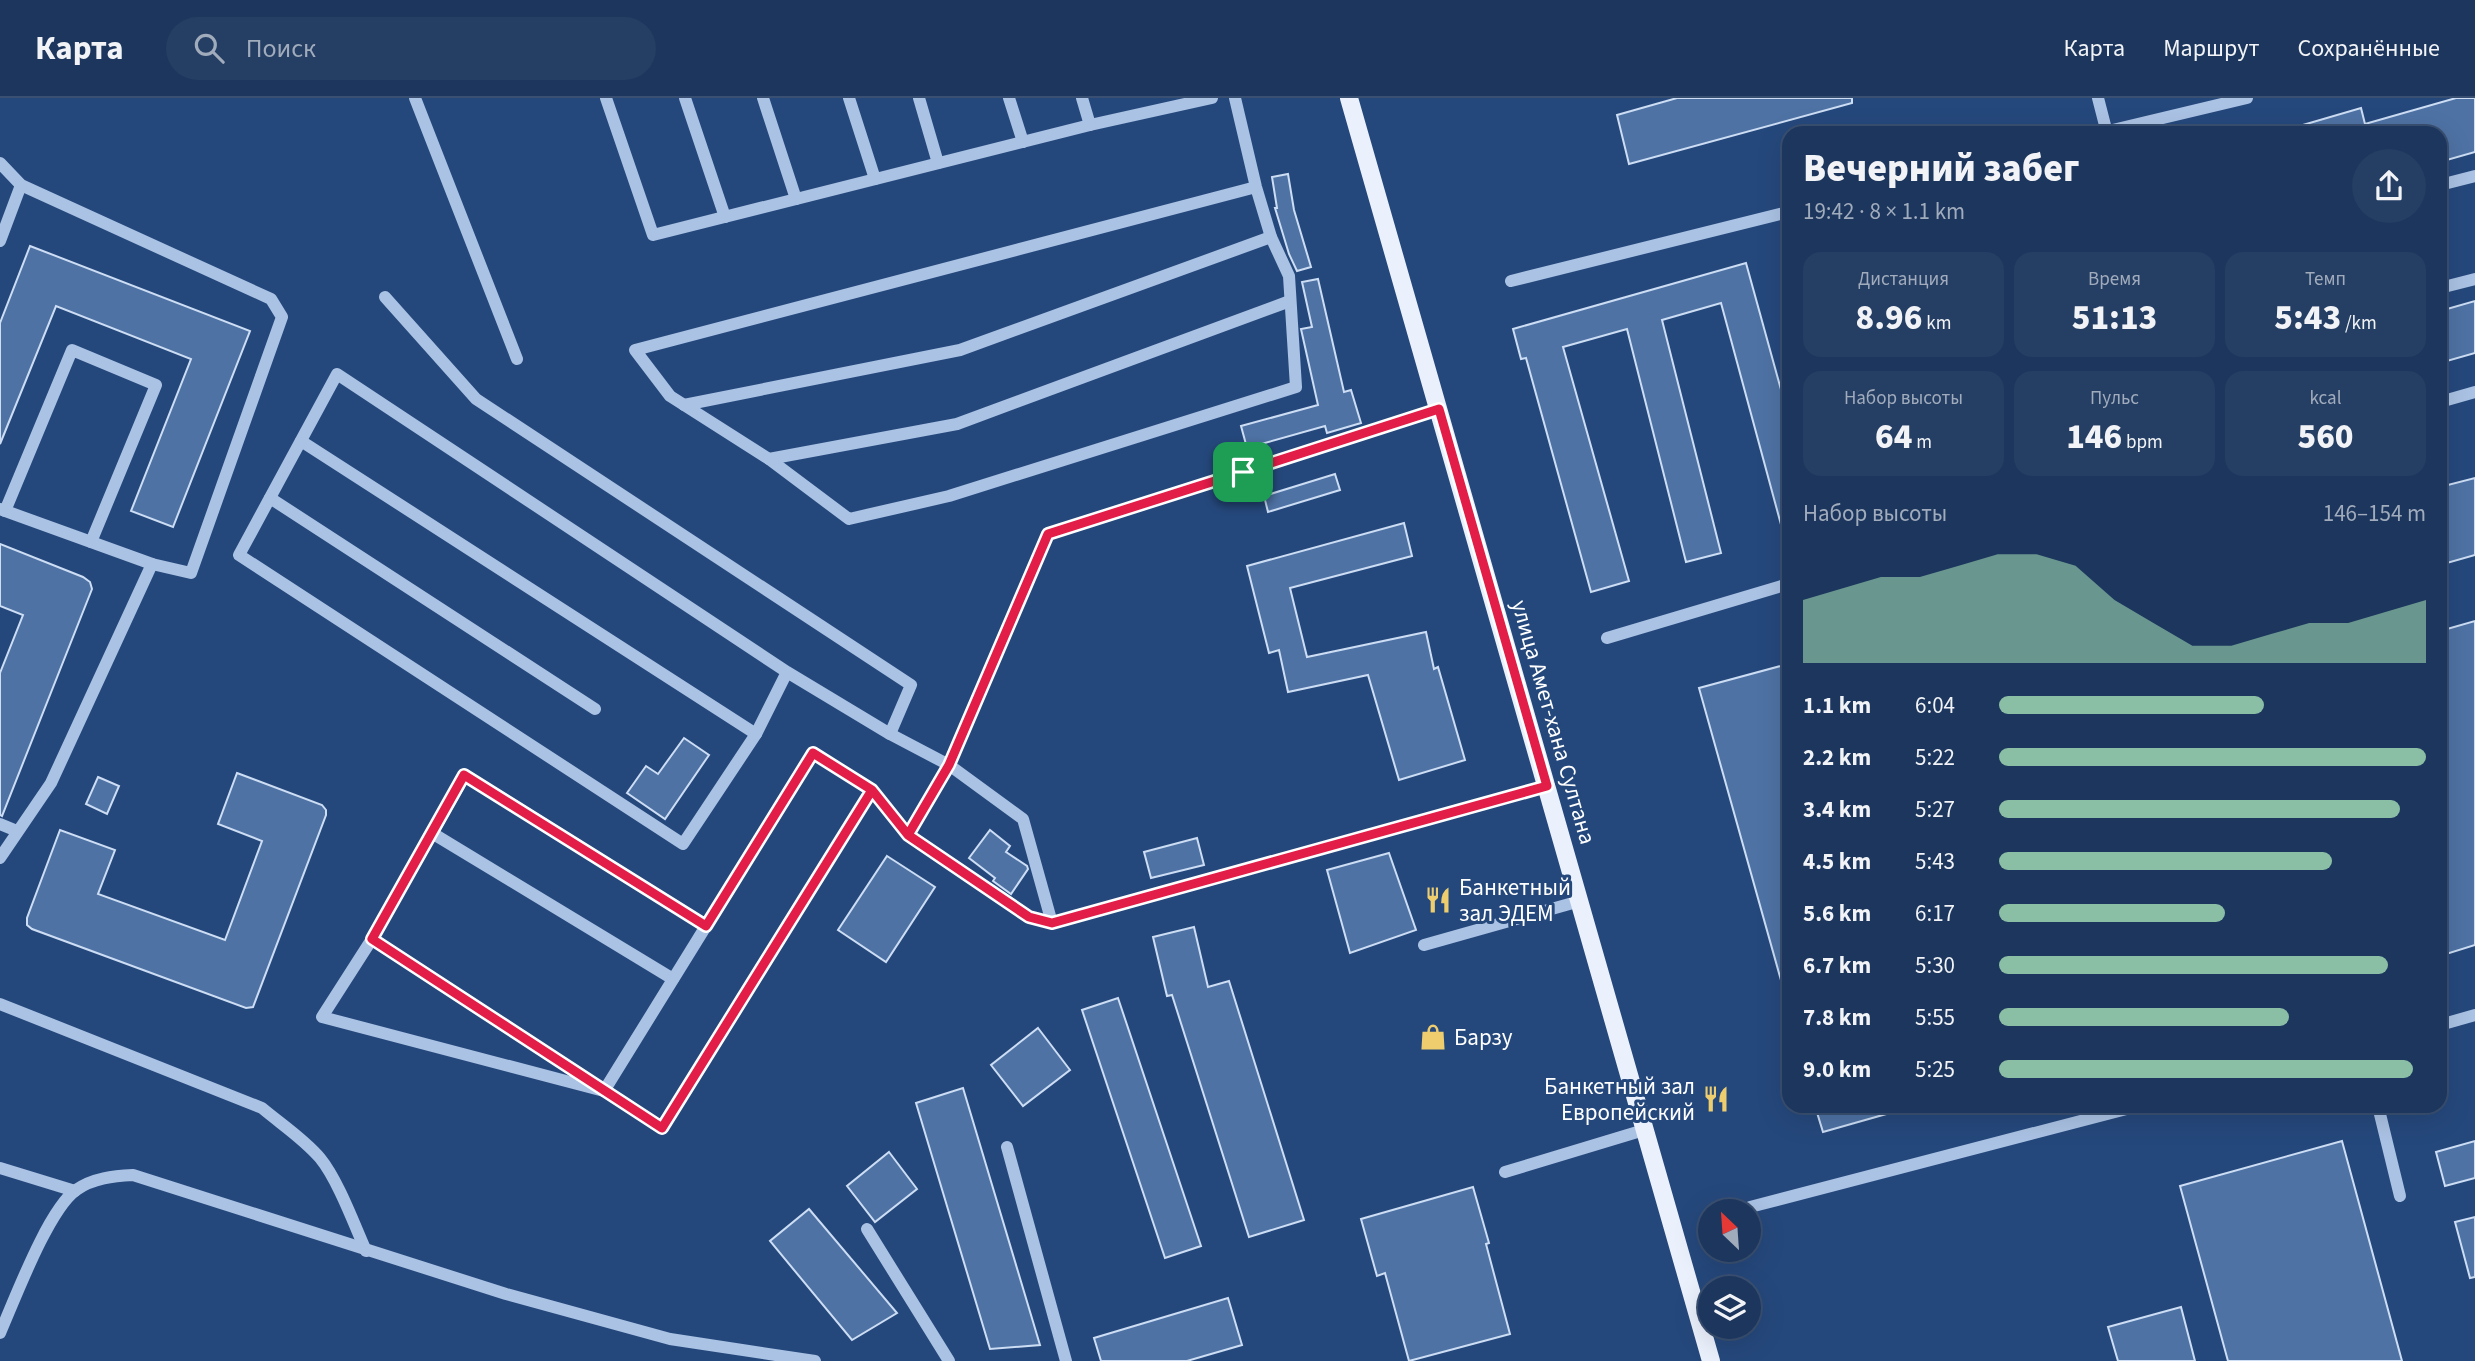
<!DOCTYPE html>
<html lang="ru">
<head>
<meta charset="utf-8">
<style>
	:root { --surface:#1c365d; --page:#253e63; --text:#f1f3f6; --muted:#a0abbc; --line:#3a5072; --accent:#8abfa5 }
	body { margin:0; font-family:"Source Sans 3",sans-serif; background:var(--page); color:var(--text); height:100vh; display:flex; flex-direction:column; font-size:26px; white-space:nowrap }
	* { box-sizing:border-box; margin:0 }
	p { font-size:23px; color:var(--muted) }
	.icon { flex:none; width:38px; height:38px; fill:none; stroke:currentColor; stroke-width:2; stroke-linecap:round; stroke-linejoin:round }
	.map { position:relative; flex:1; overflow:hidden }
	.drawer { position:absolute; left:1782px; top:28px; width:665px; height:987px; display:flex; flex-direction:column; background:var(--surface); border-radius:21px; box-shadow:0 7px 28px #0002,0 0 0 2px var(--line) }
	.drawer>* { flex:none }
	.needle { width:46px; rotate:335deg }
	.fabs { position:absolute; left:1698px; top:1101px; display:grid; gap:14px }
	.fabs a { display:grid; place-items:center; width:63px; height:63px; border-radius:50%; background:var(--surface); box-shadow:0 7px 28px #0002,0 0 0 2px var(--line); font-size:35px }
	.pin { position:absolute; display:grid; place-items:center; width:60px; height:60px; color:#fff; margin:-30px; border-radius:14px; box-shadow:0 4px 10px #0006 }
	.round { display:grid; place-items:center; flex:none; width:74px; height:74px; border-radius:37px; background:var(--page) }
	.summary { display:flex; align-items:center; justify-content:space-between; height:119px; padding:0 21px }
	h1 { font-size:38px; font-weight:800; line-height:52px }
	.metrics { display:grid; grid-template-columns:repeat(3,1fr); gap:10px; height:119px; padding:7px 21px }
	.metrics div { display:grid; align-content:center; border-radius:18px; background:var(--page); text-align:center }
	.metrics b { font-size:35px; font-weight:800 }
	.metrics small { font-size:19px; font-weight:400 }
	.metrics p { font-size:19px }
	.chart { height:196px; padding:14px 21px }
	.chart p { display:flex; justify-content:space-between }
	.chart svg { width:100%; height:126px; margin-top:7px; fill:var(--accent); opacity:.7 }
	ul { padding:0 21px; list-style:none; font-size:23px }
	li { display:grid; grid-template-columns:112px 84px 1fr; align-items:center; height:52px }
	li i { height:18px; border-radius:9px; background:var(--accent) }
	header { display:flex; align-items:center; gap:42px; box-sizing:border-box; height:98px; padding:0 35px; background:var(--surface); border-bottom:2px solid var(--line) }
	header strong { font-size:33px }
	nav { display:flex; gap:38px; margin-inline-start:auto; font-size:24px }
	.search { width:490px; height:63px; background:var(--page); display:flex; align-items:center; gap:18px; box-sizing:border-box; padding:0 24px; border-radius:38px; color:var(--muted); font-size:26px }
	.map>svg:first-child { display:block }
</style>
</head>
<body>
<header>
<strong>Карта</strong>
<div class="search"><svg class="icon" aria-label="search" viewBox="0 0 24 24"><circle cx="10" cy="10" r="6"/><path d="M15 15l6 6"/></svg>Поиск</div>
<nav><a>Карта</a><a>Маршрут</a><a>Сохранённые</a></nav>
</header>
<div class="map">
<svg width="2475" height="1263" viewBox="0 0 2475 1263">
	<rect width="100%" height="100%" fill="#25487c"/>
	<g fill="#4e72a4" stroke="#ccddf4" stroke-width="2">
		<polygon points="1677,0 1852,0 1852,5 1629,66 1617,17"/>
		<polygon points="2456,0 2475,0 2475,54 2440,64 2440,35 2289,35 2289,31 2361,10 2365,26"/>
		<polygon points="1288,76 1294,112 1311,169 1297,173 1289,156 1275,110 1277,110 1272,79"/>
		<polygon points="30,148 250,233 173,429 131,413 191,261 56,208 0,346 0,225"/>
		<polygon points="1746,165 1788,317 1788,433 1783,434 1721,205 1662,222 1721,455 1686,464 1627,231 1563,249 1629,483 1591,494 1526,260 1521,261 1513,231"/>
		<polygon points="1318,181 1344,294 1351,292 1361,325 1327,335 1325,328 1247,350 1241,328 1318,307 1301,231 1312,229 1302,184"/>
		<polygon points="2475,203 2475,255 2440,265 2440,213"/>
		<polygon points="1335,376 1340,392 1268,414 1264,398"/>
		<polygon points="2475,380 2475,457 2440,467 2440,389"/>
		<polygon points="1404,425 1412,458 1290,490 1307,559 1426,534 1434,571 1438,569 1465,662 1399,682 1368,577 1288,594 1279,552 1269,555 1247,468"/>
		<polygon points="0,446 83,479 90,484 92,491 2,718 0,717 0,575 23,517 0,508"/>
		<polygon points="2475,523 2475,847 2440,858 2440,533"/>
		<polygon points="1788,566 1788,892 1784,893 1699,590"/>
		<polygon points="684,640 709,657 665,721 627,695 646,668 658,676"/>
		<polygon points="237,675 322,707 326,712 326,717 253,909 246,910 32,831 27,827 27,820 60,732 115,752 98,796 225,842 262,743 218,726"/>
		<polygon points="98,679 119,688 107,716 86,706"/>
		<polygon points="990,732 1010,748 1006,754 1027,768 1028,771 1011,796 993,783 995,780 969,760"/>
		<polygon points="1197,740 1204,767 1151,780 1144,754"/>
		<polygon points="1389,755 1416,832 1350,855 1327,772"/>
		<polygon points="887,758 935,789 886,864 838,832"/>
		<polygon points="1194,829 1208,889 1229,883 1304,1122 1249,1139 1172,897 1167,898 1153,839"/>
		<polygon points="1118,900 1201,1148 1165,1160 1082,912"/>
		<polygon points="1038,930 1070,972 1023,1008 991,967"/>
		<polygon points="963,990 1040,1247 990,1251 916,1005"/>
		<polygon points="1815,1008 1896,1008 1897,1013 1823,1034"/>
		<polygon points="2342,1043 2402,1263 2228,1263 2180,1088"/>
		<polygon points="2475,1043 2475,1080 2445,1088 2436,1054"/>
		<polygon points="889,1054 917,1091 875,1124 847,1088"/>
		<polygon points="1473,1089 1489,1145 1486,1146 1510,1236 1409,1263 1385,1175 1377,1178 1361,1121"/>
		<polygon points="809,1111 897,1215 852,1242 770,1143"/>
		<polygon points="2475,1119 2475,1179 2470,1180 2455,1124"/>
		<polygon points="1228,1200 1242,1247 1187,1263 1101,1263 1094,1240"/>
		<polygon points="2181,1209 2195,1263 2118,1263 2108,1229"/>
	</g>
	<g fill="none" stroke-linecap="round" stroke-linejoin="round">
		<g stroke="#aac2e4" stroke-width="12">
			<polyline points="415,0 517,261"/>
			<polyline points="606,0 653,137 1090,27 1212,0"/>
			<polyline points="685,0 725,119"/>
			<polyline points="763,0 796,101"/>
			<polyline points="849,0 875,81"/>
			<polyline points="919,0 938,65"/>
			<polyline points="1009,0 1023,44"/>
			<polyline points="1082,0 1090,27"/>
			<polyline points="1235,0 1256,89 1271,139 1289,178 1296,289 949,398 849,421 769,361 670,298 635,252 1256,89"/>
			<polyline points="2098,0 2107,35"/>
			<polyline points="2100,35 2247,0"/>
			<polyline points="0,65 21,87 271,201 282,219 191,475 152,466 0,411"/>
			<polyline points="2440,87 2475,78"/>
			<polyline points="0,143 21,87"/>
			<polyline points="1511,183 1788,114"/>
			<polyline points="2440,190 2475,181"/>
			<polyline points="385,199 476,301 911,587 890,636"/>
			<polyline points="2440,304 2475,294"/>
			<polyline points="684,307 960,252 1271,139"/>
			<polyline points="301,343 756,636"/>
			<polyline points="769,361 957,326 1290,203"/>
			<polyline points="270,400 595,611"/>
			<polyline points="5,413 72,252 156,287 91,444"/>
			<polyline points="1607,540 1788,486"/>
			<polyline points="787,574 756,636 683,746 239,457 337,276 787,574 890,636 949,667 1048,436 1439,311"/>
			<polyline points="0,726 17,733"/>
			<polyline points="432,735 673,881"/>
			<polyline points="0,760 51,685 152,466"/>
			<polyline points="1052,825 1029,819 908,737 949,667 1023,721 1052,825 1547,688"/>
			<path d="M 706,828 L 465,677 L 372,841 L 322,919 L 604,993 C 674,880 743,768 813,655 L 872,692 L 908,737"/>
			<polyline points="372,841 662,1030 872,692"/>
			<polyline points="1424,847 1580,803"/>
			<path d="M 0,906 L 262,1010 C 281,1026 304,1041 320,1060 C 338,1082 354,1126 366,1153"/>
			<polyline points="2440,927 2475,917"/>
			<polyline points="2378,1008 2400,1098"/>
			<polyline points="1007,1049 1066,1263"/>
			<polyline points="0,1070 75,1093"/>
			<polyline points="1505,1074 1644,1032"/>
			<polyline points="1750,1109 2138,1008"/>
			<polyline points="867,1131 949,1263"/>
			<path d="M 0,1235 C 15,1201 48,1112 76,1092 C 93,1080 114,1078 133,1077 L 506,1196 L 670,1241 L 815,1263"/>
		</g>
		<polyline stroke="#eaf0fc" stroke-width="18" points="1349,0 1711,1263"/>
	</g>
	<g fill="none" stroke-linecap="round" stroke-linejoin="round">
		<g stroke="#fff" stroke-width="14">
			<polyline id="route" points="1243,374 1048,436 949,667 908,737 872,692 813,655 706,828 464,677 372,841 662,1030 872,692 908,737 1029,819 1052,825 1547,688 1439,311 1243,374"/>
		</g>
		<use href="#route" stroke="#e11d48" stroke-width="9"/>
	</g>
	<defs>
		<g id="restaurant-bare" transform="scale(2.1)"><path d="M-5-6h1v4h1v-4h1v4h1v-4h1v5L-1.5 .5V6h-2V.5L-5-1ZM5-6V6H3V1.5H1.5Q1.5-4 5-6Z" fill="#eecd6f" stroke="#25487c" stroke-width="2.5" paint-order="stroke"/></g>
		<g id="shop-bare" transform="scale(2.1)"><path d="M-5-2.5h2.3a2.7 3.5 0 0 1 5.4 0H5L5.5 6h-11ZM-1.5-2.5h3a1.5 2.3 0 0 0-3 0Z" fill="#eecd6f" stroke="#25487c" stroke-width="2.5" paint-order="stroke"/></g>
	</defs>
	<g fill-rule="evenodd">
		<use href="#restaurant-bare" x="1438" y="802"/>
		<use href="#shop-bare" x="1433" y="939"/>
		<use href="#restaurant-bare" x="1716" y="1001"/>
	</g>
	<g text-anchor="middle" stroke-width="6" stroke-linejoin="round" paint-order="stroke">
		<g font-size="23" fill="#fff" stroke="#25487c">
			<text transform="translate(1554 624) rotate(74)" y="8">улица Амет-хана Султана</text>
		</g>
		<g font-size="23" fill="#fff" stroke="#25487c" text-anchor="start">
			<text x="1459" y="797">Банкетный<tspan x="1459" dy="26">зал ЭДЕМ</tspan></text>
			<text x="1454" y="947">Барзу</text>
			<text x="1695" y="996" text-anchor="end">Банкетный зал<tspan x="1695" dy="26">Европейский</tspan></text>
		</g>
	</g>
</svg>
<div class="fabs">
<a><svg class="needle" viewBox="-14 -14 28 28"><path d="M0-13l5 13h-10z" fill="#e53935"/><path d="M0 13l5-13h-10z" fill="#a0abbc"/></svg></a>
<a><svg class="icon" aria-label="layers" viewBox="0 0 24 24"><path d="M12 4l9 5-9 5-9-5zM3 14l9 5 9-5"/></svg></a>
</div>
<div class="pin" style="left:1243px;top:374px;background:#1e9e55"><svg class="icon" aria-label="arrive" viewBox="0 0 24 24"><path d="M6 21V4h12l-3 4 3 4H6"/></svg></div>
<section class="drawer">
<div class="summary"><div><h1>Вечерний забег</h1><p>19:42 · 8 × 1.1 km</p></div><a class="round"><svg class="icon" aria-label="share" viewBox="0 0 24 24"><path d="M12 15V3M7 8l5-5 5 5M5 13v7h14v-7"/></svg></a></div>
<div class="metrics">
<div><p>Дистанция</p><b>8.96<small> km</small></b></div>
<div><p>Время</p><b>51:13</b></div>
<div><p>Темп</p><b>5:43<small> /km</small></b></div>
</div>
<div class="metrics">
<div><p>Набор высоты</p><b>64<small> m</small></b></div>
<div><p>Пульс</p><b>146<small> bpm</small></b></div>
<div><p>kcal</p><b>560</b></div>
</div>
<div class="chart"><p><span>Набор высоты</span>146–154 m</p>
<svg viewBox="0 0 160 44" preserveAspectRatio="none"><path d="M0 44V22L10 18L20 14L30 14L40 10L50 6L60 6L70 10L80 22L90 30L100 38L110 38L120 34L130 30L140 30L150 26L160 22V44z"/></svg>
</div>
<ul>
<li><b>1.1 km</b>6:04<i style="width:62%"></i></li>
<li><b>2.2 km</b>5:22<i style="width:100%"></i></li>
<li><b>3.4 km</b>5:27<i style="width:94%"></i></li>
<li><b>4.5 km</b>5:43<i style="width:78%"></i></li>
<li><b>5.6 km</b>6:17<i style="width:53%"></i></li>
<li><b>6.7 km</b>5:30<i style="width:91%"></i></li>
<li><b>7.8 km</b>5:55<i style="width:68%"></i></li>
<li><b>9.0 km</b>5:25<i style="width:97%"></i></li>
</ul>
</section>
</div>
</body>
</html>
